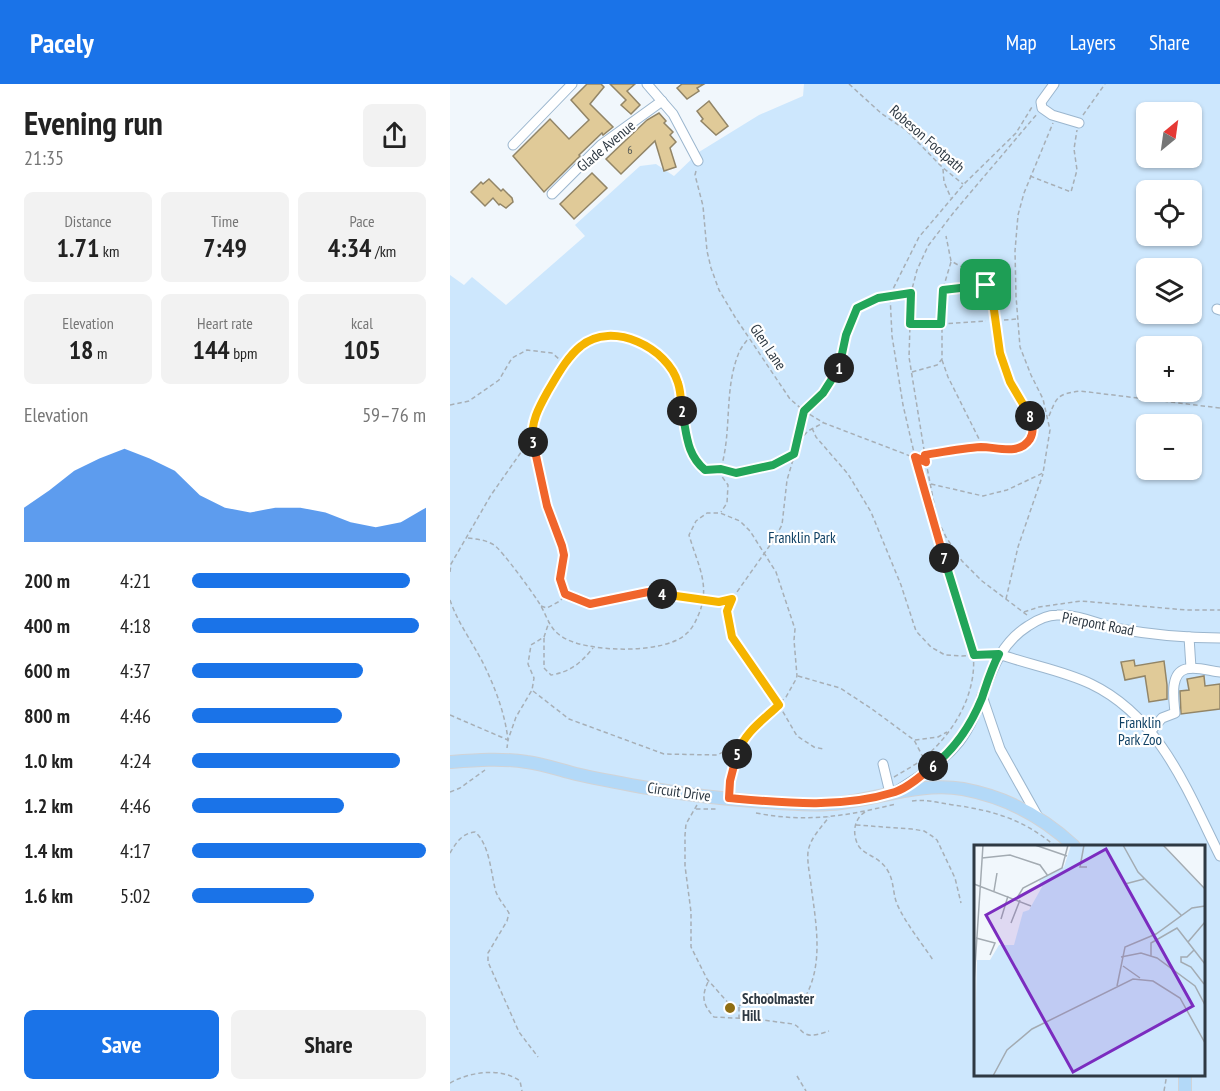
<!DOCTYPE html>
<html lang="en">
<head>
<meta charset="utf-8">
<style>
	:root { --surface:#fff; --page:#f2f2f2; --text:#222; --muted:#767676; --accent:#1a73e8 }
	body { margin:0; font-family:"PT Sans Narrow",sans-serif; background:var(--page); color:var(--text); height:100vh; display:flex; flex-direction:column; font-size:22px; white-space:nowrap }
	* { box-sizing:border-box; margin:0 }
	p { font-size:20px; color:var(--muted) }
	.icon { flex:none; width:33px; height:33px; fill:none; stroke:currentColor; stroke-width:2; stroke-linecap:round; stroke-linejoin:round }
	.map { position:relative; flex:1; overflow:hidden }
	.sheet { display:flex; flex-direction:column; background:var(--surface); width:450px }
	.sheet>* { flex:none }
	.needle { width:39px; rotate:29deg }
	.buttons { position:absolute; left:686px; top:18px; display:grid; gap:12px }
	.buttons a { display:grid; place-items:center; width:66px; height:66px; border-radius:9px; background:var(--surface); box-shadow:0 2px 4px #0004; font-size:30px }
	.pin { position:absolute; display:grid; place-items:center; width:51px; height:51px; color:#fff; margin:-26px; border-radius:12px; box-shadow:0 3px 9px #0006 }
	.km { position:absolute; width:30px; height:30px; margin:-15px; border-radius:50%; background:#222; color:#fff; font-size:16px; line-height:30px; text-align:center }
	.round { display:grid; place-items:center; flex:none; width:63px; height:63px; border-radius:9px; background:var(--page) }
	.summary { display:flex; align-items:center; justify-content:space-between; height:102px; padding:0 24px }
	h1 { font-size:33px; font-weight:800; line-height:45px }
	.stats { display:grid; grid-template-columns:repeat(3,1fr); gap:9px; height:102px; padding:6px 24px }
	.stats div { display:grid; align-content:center; border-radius:9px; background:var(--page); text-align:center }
	.stats b { font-size:26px; font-weight:800 }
	.stats small { font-size:16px; font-weight:400 }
	.stats p { font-size:16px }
	.chart { height:168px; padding:12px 24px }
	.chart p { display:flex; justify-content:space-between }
	.chart svg { width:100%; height:108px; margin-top:6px; fill:var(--accent); opacity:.7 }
	.action { display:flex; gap:12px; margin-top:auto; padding:12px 24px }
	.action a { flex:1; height:69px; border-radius:9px; background:var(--accent); color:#fff; font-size:24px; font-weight:800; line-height:69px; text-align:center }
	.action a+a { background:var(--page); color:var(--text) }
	ul { padding:0 24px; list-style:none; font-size:20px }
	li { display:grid; grid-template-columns:96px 72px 1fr; align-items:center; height:45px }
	li i { height:15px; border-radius:8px; background:var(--accent) }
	header { display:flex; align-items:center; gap:36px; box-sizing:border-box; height:84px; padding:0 30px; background:var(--accent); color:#fff }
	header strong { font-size:28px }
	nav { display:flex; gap:33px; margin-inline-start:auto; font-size:21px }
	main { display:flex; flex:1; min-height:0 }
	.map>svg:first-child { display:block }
</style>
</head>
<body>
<header>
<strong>Pacely</strong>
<nav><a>Map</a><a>Layers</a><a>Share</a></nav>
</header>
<main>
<section class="sheet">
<div class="summary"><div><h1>Evening run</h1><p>21:35</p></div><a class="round"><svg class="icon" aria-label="share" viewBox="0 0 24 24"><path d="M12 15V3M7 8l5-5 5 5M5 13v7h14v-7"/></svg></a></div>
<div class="stats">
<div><p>Distance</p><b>1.71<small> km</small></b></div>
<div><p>Time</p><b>7:49</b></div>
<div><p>Pace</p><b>4:34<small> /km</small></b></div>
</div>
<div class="stats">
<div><p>Elevation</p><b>18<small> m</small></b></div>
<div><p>Heart rate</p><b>144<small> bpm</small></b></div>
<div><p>kcal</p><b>105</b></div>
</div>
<div class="chart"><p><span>Elevation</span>59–76 m</p>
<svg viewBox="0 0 160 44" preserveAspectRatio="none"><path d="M0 44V30L10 23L20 15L30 10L40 6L50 10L60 15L70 25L80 30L90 32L100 30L110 30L120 32L130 36L140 38L150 36L160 30V44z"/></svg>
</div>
<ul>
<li><b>200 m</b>4:21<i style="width:93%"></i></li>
<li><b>400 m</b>4:18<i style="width:97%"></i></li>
<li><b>600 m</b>4:37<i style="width:73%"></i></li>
<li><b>800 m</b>4:46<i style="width:64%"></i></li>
<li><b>1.0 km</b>4:24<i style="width:89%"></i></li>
<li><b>1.2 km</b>4:46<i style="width:65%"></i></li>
<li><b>1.4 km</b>4:17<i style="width:100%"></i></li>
<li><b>1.6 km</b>5:02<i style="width:52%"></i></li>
</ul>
<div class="action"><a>Save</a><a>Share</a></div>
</section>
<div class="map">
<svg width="770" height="1007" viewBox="0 0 770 1007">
	<rect width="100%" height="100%" fill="#f1f7fc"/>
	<path fill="#cde7fd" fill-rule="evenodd" d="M 354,0 L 770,0 L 770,1007 L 0,1007 L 0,191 L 14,201 L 22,193 L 56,221 L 135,152 L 125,141 L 190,82 L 206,80 L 224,92 L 249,68 L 309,31 L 353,12 ZM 696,28 L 741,28 L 741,74 L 696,74 ZM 696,106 L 741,106 L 741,152 L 696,152 ZM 696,184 L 741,184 L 741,230 L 696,230 ZM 696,262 L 741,262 L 741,308 L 696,308 ZM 696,340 L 741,340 L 741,386 L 696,386 ZM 526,762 L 754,762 L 754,990 L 526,990 Z"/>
	<g fill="#e0ca98" stroke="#928567" stroke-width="1.5">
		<polygon points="137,0 151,0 154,3 140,20 163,43 153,51 152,49 129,71 130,72 94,108 63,72 100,35 119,55 139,36 121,16"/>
		<polygon points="160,0 185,0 177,7 190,21 181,30 171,21 176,16"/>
		<polygon points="232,0 254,0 247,4 249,7 237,15 227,4"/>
		<polygon points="259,17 278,42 266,51 251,37 253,35 247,27"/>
		<polygon points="209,29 216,37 214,39 223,48 220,51 226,58 220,64 226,83 214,87 205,57 171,90 156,75 197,36"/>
		<polygon points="142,89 157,104 124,135 110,120"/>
		<polygon points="39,95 51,107 53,105 62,114 63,118 56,124 50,120 49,121 43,114 35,122 21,108 31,98 33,100"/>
		<polygon points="684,576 685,582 714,577 717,601 717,615 699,618 695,592 675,596 671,578"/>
		<polygon points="754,592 755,602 770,600 770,625 731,630 730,607 739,606 737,595"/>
	</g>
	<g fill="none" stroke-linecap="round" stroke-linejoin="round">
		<g stroke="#9bb6ce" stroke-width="11">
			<g id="minor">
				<polyline points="197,0 223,30 248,77"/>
				<polyline points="604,0 591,18 592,24 602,31 629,39"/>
				<polyline points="63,61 122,0"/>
				<polyline points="102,110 151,61 212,17"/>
				<polyline points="767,225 770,226"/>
				<polyline points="739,553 741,584"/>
				<path d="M 549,570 C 579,581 612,586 641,600 C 710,633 738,708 770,772"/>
				<polyline points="532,612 550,665 588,733"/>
				<path d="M 700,648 L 712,634 L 725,629 C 724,617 719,589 736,585 C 746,582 760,587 770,588"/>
				<polyline points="433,680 440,709"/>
				<path d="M 448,706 C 470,692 493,678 509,658 C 538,621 535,569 578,542 C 587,536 597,531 607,531 C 628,530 650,541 670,545 C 703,551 737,554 770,554"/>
			</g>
		</g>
		<g stroke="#d1d3d6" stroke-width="14">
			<g id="major">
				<path d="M 0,678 C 26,676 51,674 77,678 C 93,680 110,686 126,690 C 148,695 170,699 192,703 C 237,711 283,716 328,719 C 349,720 370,722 391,719 C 431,714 472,698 513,705 C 556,713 593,733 624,762"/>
				<polyline points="735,990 735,1007"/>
			</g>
		</g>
		<g stroke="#a7afb6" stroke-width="1.5" stroke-dasharray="4.5 3" stroke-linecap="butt">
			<polyline points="399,0 432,30 456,46 492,83 513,100"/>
			<polyline points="633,31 655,0"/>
			<polyline points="493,85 494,98 501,114"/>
			<polyline points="246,87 245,91 253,122 257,167 261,184 269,206 285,233 340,315 354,327 374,339 476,378"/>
			<polyline points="580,92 621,108 627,86 624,65 627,46"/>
			<polyline points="493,206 535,201"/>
			<polyline points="554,236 567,235"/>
			<polyline points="461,240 491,240 536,237"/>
			<polyline points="492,276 498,293 533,363"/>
			<polyline points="462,288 487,281 492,275 492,208 501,178"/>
			<polyline points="0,321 19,317 49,296 62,274 77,266 102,269 115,280"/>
			<path d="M 599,332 C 607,312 608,310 630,307 L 770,324"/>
			<polyline points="362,344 366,353 398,390 421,428 451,501 466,547 481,563 495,571 512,572 541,570"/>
			<polyline points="349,357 358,347 373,339"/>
			<path d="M 476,371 C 494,368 512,365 530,364 C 545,363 561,371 575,361 C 581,357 583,348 582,341 C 581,326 568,313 562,301 C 549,277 550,251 544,225 C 542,215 538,205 533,195 L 501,177 L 496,152"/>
			<path d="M 271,384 C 282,347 274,307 288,271 C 290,265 294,260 298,255"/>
			<polyline points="268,387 278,401 277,419 271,428"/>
			<polyline points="481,400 533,412 557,406 593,389 600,346 593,315 581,291 570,263 566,212 565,167 568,131 574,109 603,39"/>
			<path d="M 18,454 C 27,455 36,456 44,461 C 52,466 86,513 91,522 C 97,533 100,545 111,552 C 134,569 217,571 237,549 C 241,546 245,539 247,534 C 262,503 248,482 239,451 L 246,437 L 257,429 L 270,429 L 290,437 L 300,447 L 326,488 L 345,545 L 344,556 L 347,592 L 345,597 L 336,613 L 300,646 L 291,659 L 283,684 L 280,704"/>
			<polyline points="0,488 1,480 41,411 81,354"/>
			<polyline points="115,510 110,495 114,471 112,462 97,421 82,353 85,332 92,317 109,288 131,262 140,256 156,252 180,254 204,267 214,276 228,298 238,363 247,379 256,386 271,385 286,389 323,381 344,370"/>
			<polyline points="115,510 140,520 198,508 269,518 282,515 323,457 332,441 337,396 348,359 354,327 373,309 389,283 396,251 407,224 440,211 460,209"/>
			<polyline points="556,515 568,463 593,390"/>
			<path d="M 0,516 C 8,540 24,560 35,583 C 46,606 55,630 58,656 L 66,633 L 82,606 L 84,594 L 78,580 L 81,561 L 94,553 L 99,538"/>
			<polyline points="281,517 277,527 282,553 329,621 347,652 364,663 373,665"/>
			<polyline points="91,522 97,524 110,517 115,511"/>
			<polyline points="574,528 589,523 631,517 737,526 770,526"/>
			<polyline points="577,531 532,497 512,477 496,453 487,435 476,378 459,273 461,209 467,186 478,162 504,128 587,30"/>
			<path d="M 94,554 L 94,584 L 101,591 C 120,588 131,579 143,564"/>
			<polyline points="348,592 390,604 422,625 464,656 473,673"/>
			<polyline points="83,607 119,635 214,670 267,671 290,660"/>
			<polyline points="0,631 58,656 57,664"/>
			<polyline points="465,656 488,653 497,648"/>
			<path d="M 444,693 C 455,686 466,681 475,673 C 507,646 532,601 521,558 L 482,435 L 465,373 L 453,321 L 442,252 L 440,211 L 469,153 L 514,100 L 566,49 L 582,23"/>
			<polyline points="0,708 10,704 35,686"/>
			<path d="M 462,717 C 477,715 489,719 504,721 C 544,727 573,735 605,762"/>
			<path d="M 247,721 L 236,740 L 235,751 L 235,782 L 241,828 L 241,863 L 257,895 L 280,921 L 289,922 L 301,914 L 317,910 L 337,920 L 352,918 C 375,884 366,840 361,801 C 360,791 357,779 358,768 C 360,754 371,744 379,733"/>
			<polyline points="246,725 268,725"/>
			<path d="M 415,728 C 404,735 402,749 408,761 C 414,772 431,772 439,789 C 444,799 443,810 447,820 C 456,840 471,858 483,876"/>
			<path d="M 306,729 C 357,739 396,732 446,720"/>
			<polyline points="406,741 462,745 474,747 482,752 487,756 505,794 511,819"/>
			<path d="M 0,769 C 6,759 12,749 25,748 C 40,760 41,791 46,808 C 49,816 55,822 59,829 L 57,837 L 38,869 L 38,878 L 69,948 L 88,973"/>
			<path d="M 258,898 C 251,913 253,921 264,933 L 305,935 L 343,940 C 349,942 349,946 354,949 C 361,954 372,949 379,947"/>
			<polyline points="289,935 289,922"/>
			<polyline points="347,992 356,1007"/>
			<path d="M 0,999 C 19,988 51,983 70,997 L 72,1007"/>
			<polyline points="714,1007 717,990"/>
		</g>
		<use href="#minor" stroke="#fff" stroke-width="9"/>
		<use href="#major" stroke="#b3d9f8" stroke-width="12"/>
	</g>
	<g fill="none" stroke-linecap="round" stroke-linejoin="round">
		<g stroke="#fff" stroke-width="12">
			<polyline id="split-1" points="389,284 396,251 407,224 428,214 461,209 460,240 491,240 493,206 536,201"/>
		</g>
		<g stroke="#fff" stroke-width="12">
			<path id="split-2" d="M 232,327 C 237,350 236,370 255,386 L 271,385 L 286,389 L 323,381 L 344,370 L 354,327 L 373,309 L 389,284"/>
		</g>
		<g stroke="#fff" stroke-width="12">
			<path id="split-3" d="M 83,358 C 80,339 89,323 98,307 C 107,292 117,273 131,262 C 162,236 218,264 228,299 C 231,308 231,318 232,327"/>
		</g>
		<g stroke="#fff" stroke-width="12">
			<polyline id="split-4" points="83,358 97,422 112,462 114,471 110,495 115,510 140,520 198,508 212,510"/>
		</g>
		<g stroke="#fff" stroke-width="12">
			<path id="split-5" d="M 212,510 L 269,518 L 282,515 L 277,527 L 282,553 L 329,621 C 312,637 295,648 287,670"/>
		</g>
		<g stroke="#fff" stroke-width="12">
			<path id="split-6" d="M 287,670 L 280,697 L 279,714 C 335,719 390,725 445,708 C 458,704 472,691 483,682"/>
		</g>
		<g stroke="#fff" stroke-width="12">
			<path id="split-7" d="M 483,682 C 506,664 521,641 532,614 C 537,599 541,585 549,570 L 524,571 L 494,474"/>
		</g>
		<g stroke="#fff" stroke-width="12">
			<path id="split-8" d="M 494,474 L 465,373 L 476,378 L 475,371 C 493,368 513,364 531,363 C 547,363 569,372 580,355 C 584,348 583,340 580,332"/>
		</g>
		<g stroke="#fff" stroke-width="12">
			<polyline id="split-9" points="536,201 544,226 550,269 560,298 580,332"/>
		</g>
		<use href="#split-1" stroke="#22a559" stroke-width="8"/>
		<use href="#split-2" stroke="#22a559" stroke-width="8"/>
		<use href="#split-3" stroke="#f5b400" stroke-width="8"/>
		<use href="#split-4" stroke="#f0652b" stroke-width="8"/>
		<use href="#split-5" stroke="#f5b400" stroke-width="8"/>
		<use href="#split-6" stroke="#f0652b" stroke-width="8"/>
		<use href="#split-7" stroke="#22a559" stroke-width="8"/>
		<use href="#split-8" stroke="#f0652b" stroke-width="8"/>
		<use href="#split-9" stroke="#f5b400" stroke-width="8"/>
	</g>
	<circle fill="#8f6e13" stroke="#fff" stroke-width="2" cx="280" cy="924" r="6"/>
	<g text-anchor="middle" stroke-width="4.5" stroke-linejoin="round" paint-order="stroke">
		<g font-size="12" fill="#5a5d58">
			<text x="180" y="70">6</text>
		</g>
		<g font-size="15" fill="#2e3943" stroke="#fff">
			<text transform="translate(477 55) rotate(41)" y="5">Robeson Footpath</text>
			<text transform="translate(156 62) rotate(-40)" y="5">Glade Avenue</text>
			<text transform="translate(318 263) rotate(56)" y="5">Glen Lane</text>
			<text transform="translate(648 540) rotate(11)" y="5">Pierpont Road</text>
			<text transform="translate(229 708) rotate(8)" y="5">Circuit Drive</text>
		</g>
		<g font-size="15" fill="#0e4064" stroke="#fff">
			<text x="352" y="459">Franklin Park</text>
			<text x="690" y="644">Franklin<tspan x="690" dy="17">Park Zoo</tspan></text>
		</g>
		<g font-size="15" font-weight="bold" fill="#2e3943" stroke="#fff" text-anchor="start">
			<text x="292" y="920">Schoolmaster<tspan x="292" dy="17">Hill</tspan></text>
		</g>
	</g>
	<g transform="translate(524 761)">
		<rect width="231" height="231" fill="#f1f7fc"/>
		<path d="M 97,0 L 188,0 L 231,45 L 231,231 L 0,231 L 3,115 L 16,115 L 25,100 L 40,100 L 49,67 L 55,65 L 68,42 L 65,36 L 90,22 Z" fill="#cde7fd"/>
		<path fill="none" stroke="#a3abb2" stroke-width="1.5" d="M 61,0 L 93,11M 110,0 L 106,22 L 113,22M 149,0 L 164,27 L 208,71M 189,0 L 231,44M 8,13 L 36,10 L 66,20 L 74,31M 0,39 L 57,61M 151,39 L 170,34M 20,46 L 23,28M 43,53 L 49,43 L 88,23 L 94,0M 27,74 L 34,51M 37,78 L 46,55M 2,93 L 21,98 L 16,110M 214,97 L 231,77M 220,105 L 213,112 L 207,112 L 207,117 L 217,122 L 230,139M 177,111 L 177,98 L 203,83 L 231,119M 147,112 L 167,108 L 183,113 L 221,141 L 231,160M 149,121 L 166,133M 0,137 L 9,0M 143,141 L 151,102 L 182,89 L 218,63 L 231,61M 19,231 L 33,205 L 58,184 L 159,134 L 179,136 L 206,153 L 231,198"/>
		<path fill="#7b2cbf" fill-opacity="0.15" stroke="#7b2cbf" stroke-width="3" d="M 132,4 L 219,161 L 99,227 L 12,70 Z"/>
		<rect width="231" height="231" fill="none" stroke="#2e3943" stroke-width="3"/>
	</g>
</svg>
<div class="buttons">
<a><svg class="needle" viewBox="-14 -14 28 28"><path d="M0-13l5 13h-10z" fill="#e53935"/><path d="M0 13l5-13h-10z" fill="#767676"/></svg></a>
<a><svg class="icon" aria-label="locate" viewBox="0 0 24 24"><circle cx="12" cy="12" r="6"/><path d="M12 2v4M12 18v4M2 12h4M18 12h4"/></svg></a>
<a><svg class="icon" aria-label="layers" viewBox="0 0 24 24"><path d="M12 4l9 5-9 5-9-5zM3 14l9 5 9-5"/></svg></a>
<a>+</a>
<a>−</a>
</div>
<div class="pin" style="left:536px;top:201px;background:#1e9e55"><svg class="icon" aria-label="arrive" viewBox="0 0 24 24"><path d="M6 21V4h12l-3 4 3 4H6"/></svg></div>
<b class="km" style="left:389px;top:284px">1</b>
<b class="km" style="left:232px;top:327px">2</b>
<b class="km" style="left:83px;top:358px">3</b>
<b class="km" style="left:212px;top:510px">4</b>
<b class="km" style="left:287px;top:670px">5</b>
<b class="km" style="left:483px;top:682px">6</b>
<b class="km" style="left:494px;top:474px">7</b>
<b class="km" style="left:580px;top:332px">8</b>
</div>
</main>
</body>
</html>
